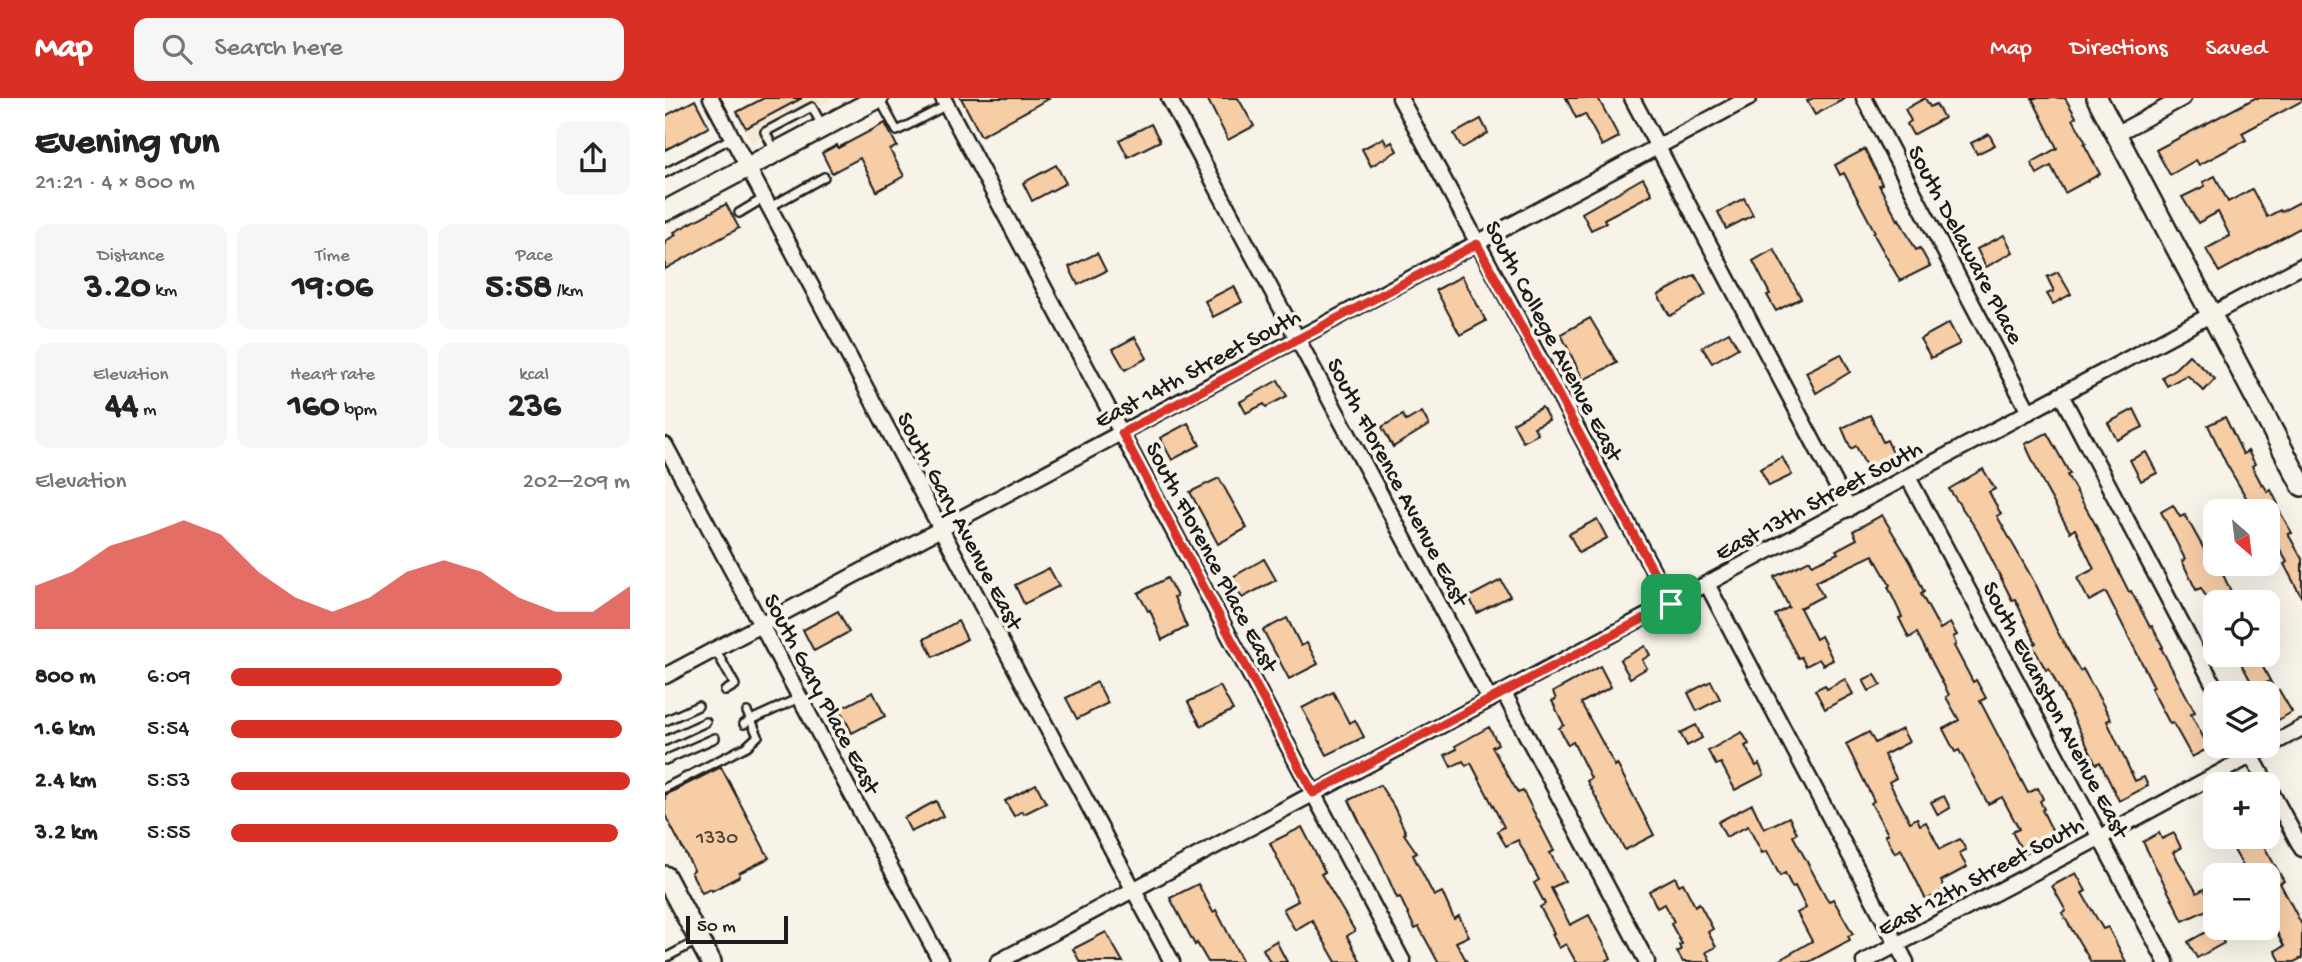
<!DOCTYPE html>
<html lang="en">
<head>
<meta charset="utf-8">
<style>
	:root { --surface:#fff; --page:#f6f6f6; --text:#222; --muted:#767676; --accent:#d93025 }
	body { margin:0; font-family:"Gochi Hand",sans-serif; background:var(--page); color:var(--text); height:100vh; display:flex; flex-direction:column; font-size:26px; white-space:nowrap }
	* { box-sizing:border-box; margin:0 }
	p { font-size:23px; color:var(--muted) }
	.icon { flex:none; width:38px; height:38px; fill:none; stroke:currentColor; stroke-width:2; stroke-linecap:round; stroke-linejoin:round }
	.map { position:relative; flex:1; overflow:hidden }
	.sheet { display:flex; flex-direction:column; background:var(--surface); width:665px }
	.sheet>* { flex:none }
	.needle { width:46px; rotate:152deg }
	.buttons { position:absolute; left:1538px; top:401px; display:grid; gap:14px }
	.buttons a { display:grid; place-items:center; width:77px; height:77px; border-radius:14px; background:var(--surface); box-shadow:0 7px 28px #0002; font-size:35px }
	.scale { position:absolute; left:21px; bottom:18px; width:102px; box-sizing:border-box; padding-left:7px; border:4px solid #1c1c1c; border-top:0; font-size:19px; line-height:24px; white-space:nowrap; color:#1c1c1c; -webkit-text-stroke:5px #f7f3e8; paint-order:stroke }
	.pin { position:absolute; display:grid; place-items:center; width:60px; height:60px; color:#fff; margin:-30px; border-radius:14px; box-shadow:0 4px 10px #0006 }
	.round { display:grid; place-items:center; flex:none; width:74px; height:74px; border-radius:14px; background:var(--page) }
	.headline { display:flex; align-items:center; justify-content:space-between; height:119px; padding:0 35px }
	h1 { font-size:38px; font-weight:700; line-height:52px }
	.metrics { display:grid; grid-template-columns:repeat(3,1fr); gap:10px; height:119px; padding:7px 35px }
	.metrics div { display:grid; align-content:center; border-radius:14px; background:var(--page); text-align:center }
	.metrics b { font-size:35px; font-weight:700 }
	.metrics small { font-size:19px; font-weight:400 }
	.metrics p { font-size:19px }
	.chart { height:196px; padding:14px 35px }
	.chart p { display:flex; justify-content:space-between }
	.chart svg { width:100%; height:126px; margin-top:7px; fill:var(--accent); opacity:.7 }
	ul { padding:0 35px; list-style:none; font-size:23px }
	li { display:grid; grid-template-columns:112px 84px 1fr; align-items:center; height:52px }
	li i { height:18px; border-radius:9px; background:var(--accent) }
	header { display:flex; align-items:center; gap:42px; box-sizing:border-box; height:98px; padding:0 35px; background:var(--accent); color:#fff }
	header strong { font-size:33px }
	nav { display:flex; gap:38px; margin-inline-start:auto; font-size:24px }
	.search { width:490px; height:63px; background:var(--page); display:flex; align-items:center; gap:18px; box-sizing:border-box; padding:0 24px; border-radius:14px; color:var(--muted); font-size:26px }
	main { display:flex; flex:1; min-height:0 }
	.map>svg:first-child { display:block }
</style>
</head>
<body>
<header>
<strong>Map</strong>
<div class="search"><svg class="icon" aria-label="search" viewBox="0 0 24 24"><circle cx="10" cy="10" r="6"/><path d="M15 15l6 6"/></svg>Search here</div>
<nav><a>Map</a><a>Directions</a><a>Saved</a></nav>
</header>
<main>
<section class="sheet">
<div class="headline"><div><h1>Evening run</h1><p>21:21 · 4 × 800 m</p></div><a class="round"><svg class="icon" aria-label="share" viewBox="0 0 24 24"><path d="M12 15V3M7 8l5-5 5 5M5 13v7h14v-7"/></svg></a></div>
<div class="metrics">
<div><p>Distance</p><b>3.20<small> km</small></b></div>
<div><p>Time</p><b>19:06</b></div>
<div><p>Pace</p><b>5:58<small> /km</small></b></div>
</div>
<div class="metrics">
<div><p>Elevation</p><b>44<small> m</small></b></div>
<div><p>Heart rate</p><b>160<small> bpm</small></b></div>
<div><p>kcal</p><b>236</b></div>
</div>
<div class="chart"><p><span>Elevation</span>202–209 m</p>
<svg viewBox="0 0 160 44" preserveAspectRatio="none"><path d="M0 44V29L10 24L20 15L30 11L40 6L50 11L60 24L70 33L80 38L90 33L100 24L110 20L120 24L130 33L140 38L150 38L160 29V44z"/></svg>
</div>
<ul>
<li><b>800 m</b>6:09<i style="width:83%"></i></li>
<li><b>1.6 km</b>5:54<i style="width:98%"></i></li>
<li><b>2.4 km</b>5:53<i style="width:100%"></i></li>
<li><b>3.2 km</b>5:55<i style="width:97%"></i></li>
</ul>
</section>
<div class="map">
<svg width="1637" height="864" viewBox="0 0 1637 864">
	<rect width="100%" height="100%" fill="#f7f3e8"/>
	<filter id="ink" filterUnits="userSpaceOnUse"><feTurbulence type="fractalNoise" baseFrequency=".0143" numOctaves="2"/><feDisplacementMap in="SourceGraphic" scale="14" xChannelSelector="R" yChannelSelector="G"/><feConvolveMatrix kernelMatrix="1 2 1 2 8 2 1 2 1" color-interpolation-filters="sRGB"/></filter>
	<g filter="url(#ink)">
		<polygon fill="#f7e8d4" points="97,0 163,0 164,3 87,45 70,14"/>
		<g fill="#f7cda6" stroke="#1c1c1c" stroke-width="2">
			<polygon points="99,0 137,0 81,30 72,14"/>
			<polygon points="296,0 385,0 316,38"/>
			<polygon points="542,0 573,0 589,28 563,42"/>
			<polygon points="901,0 933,0 954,39 937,48 920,16 911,20"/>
			<polygon points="1148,0 1181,0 1150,17 1142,3"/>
			<polygon points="1260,0 1265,9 1271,6 1279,20 1248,37 1242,26 1246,23 1240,11"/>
			<polygon points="1367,0 1400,0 1411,19 1408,21 1421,45 1419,46 1435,76 1400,95 1386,68 1372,76 1366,65 1392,50"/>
			<polygon points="1590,0 1637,0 1637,3 1577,35 1581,42 1534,67 1531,62 1505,77 1491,52"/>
			<polygon points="30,2 44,29 0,52 0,18"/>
			<polygon points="816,21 823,35 797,50 789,36"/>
			<polygon points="220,25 232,48 225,52 239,78 212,93 195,60 167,75 157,55 172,47 173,50"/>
			<polygon points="486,26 495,43 463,59 454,42"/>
			<polygon points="1324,36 1330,47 1312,56 1306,45"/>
			<polygon points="718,40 722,47 727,44 732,53 706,68 697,51"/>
			<polygon points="1200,51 1217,86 1214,87 1233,122 1234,121 1251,152 1255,150 1265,168 1235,183 1208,135 1210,134 1192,100 1179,75 1175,77 1170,67"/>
			<polygon points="391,67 401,85 367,103 358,85"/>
			<polygon points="1550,78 1563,104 1587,91 1602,119 1615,112 1616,114 1637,103 1637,129 1554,174 1541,151 1565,138 1553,114 1533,125 1517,99 1540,88 1538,84"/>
			<polygon points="978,80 987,96 939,121 941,125 926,132 917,115"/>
			<polygon points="1079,100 1088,117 1061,131 1053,114"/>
			<polygon points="61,106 74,130 0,171 0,143 11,137 9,134"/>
			<polygon points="1339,137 1348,154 1321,169 1312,151"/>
			<polygon points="1109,151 1136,200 1111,213 1102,197 1105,196 1088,163"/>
			<polygon points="432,155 441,173 413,187 404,169"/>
			<polygon points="1393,174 1406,196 1388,206 1382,196 1389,193 1382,179"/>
			<polygon points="1030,177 1041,197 1005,218 993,197"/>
			<polygon points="797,178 821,223 795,237 771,192"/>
			<polygon points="569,188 577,204 548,219 540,203"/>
			<polygon points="925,220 952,265 918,282 896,236"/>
			<polygon points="1284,225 1295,246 1266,260 1255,241"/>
			<polygon points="1064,234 1073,250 1047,265 1037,249"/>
			<polygon points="470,239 482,260 460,272 448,251"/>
			<polygon points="1176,256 1185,274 1151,295 1141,274"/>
			<polygon points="1524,257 1550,281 1539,293 1522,277 1502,288 1497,279 1511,270"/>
			<polygon points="613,282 622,298 601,309 599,306 581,315 575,304"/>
			<polygon points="877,309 884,322 869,329 873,336 858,344 848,325"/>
			<polygon points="1469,311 1478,329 1452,342 1443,325"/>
			<polygon points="757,314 764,327 728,349 717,329 738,317 741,323"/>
			<polygon points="1205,317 1218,344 1222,342 1231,361 1204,374 1191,348 1186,351 1177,330"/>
			<polygon points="1560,319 1578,356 1583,353 1590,366 1587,368 1597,387 1598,386 1603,394 1606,392 1613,406 1611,407 1627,435 1623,436 1637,461 1637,500 1619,466 1622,464 1603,430 1603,413 1597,413 1591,402 1585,406 1561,365 1543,327"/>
			<polygon points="523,325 535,347 507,362 495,340"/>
			<polygon points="1382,335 1405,376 1402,377 1429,424 1464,494 1466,493 1485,529 1487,528 1498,549 1496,550 1530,614 1526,616 1544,650 1527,659 1508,625 1505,626 1486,590 1489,589 1441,494 1424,503 1412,480 1429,471 1410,431 1405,434 1380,389 1360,346"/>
			<polygon points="1481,354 1492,375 1476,383 1465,362"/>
			<polygon points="1117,359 1127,377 1104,388 1095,371"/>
			<polygon points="1318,371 1330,391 1324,394 1336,416 1332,418 1372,489 1392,533 1415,573 1418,571 1446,621 1442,623 1470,683 1479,679 1483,688 1454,703 1435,664 1431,666 1384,570 1381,572 1367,547 1371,545 1350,501 1347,502 1312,432 1284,391"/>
			<polygon points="554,380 582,430 553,446 525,394"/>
			<polygon points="1508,407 1515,419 1520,417 1544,460 1549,457 1550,466 1553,466 1571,504 1544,504 1536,490 1531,492 1517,463 1520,461 1496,414"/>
			<polygon points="1217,417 1246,465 1259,494 1256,496 1275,531 1285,525 1292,537 1288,539 1291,546 1289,548 1308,584 1311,582 1321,600 1315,603 1363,695 1373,690 1378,701 1375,703 1379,711 1377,712 1391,740 1359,756 1347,734 1354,731 1337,699 1323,706 1294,652 1290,654 1278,631 1294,622 1281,599 1284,597 1252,535 1244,540 1234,520 1237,519 1223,489 1225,487 1208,457 1150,484 1158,498 1135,510 1151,541 1156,538 1168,562 1158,567 1154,561 1141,568 1136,559 1133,560 1110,517 1124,509 1109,479 1145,462 1147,467 1173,455 1171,452 1192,441 1188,433"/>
			<polygon points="932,421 942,440 914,455 904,436"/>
			<polygon points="599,461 611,482 577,500 566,480"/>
			<polygon points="384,470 394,488 359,506 350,487"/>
			<polygon points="502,480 512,498 509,499 522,529 497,542 485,512 483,513 473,495"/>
			<polygon points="836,482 845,498 812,515 804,499"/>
			<polygon points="173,513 184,534 149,553 138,532"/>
			<polygon points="622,520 636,548 642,545 653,566 624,581 598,532"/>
			<polygon points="293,523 302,541 268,559 259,541"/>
			<polygon points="980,548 985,557 977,562 982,570 965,580 955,562"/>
			<polygon points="1591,556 1611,594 1614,592 1627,614 1603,628 1603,584 1590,591 1576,565"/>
			<polygon points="935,568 946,589 916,605 950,668 952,666 989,737 960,752 922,683 926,680 908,644 903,647 894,630 899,627 887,603 891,601 888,594"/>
			<polygon points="1210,576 1216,587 1204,593 1198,582"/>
			<polygon points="1180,581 1188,596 1160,611 1150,592 1160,587 1162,591"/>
			<polygon points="1046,583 1055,601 1032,613 1023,595"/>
			<polygon points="432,584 443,605 412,621 401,600"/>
			<polygon points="555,588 568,612 536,628 523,604"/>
			<polygon points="208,594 220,618 187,635 175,611"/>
			<polygon points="668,594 684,625 690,622 699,639 662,657 637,610"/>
			<polygon points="1031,627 1037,640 1022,648 1015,635"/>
			<polygon points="824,629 833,646 827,649 853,695 858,693 889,753 885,755 900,783 886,790 905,827 924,817 946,860 939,864 911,864 901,846 894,850 887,836 889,835 875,809 880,806 869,785 874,782 853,742 841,748 832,733 839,729 806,665 801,668 798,663 786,669 780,657 792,651 790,648"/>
			<polygon points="1237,631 1244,644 1219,657 1231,680 1224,684 1245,724 1252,720 1255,727 1261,724 1275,751 1295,741 1301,752 1294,755 1302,769 1276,783 1280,791 1261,802 1236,751 1230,755 1220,737 1223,736 1206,705 1209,703 1181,646 1204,634 1210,645"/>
			<polygon points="1077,634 1084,646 1080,648 1091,668 1094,666 1099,677 1070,692 1056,665 1051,667 1043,653"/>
			<polygon points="56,669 104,760 74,775 75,778 47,793 46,791 37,795 26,774 29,772 0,717 0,697"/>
			<polygon points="371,686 381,705 359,716 357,713 349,718 340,703"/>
			<polygon points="715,687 729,709 741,735 739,736 752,755 748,757 769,798 777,794 789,821 794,818 804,838 791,844 802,864 773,864 754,829 750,831 735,799 732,800 713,757 695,725 684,702"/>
			<polygon points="1279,698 1285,710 1273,717 1266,704"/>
			<polygon points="271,703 278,718 246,734 239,720"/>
			<polygon points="1087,706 1099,731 1124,719 1132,735 1128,738 1161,799 1164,803 1168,801 1188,836 1183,838 1185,842 1144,864 1111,864 1147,843 1132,815 1141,810 1130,788 1127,789 1120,775 1115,778 1102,753 1097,755 1083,728 1061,739 1053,724"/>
			<polygon points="637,729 660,774 656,776 690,833 682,838 696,864 671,864 647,822 630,832 618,811 633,803 605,745"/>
			<polygon points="1494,735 1497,741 1509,735 1516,750 1508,754 1532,795 1539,791 1548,809 1518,823 1478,744"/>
			<polygon points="1572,738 1593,738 1619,783 1615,785 1637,827 1637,860 1629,864 1616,864 1610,853 1619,848 1603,817 1603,777 1583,777 1564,743"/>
			<polygon points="1411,775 1421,793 1417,795 1438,831 1443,829 1461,864 1426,864 1397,815 1401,813 1387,788"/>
			<polygon points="1010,779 1014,787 1018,785 1030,808 1034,805 1048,831 1043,834 1051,849 1041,854 1046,864 1018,864 1012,854 1016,852 1014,847 1017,846 1006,826 1009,824 1000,806 992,810 984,793"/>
			<polygon points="533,786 548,814 551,812 578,864 543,864 532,845 530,847 505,800"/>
			<polygon points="1550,829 1559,845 1532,860 1523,844"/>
			<polygon points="441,834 458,864 415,864 408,851"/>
			<polygon points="611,843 622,864 605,864 598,851"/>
		</g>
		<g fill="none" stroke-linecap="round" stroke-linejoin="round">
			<g stroke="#1c1c1c" stroke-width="12">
				<g id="lane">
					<polyline points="214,0 232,33 282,7"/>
					<polyline points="110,52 100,34 147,9 158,29"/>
					<polyline points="0,75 67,40"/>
					<polyline points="105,109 159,79"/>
					<polyline points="74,115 99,100"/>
					<polyline points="50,551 70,587 60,593"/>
					<polyline points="0,623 33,608"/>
					<polyline points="79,626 86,622 82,614"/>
					<polyline points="0,643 41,624"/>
					<polyline points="0,662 50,640"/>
					<polyline points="0,690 82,648 93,638 86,622 134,600"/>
					<polyline points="0,860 34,842"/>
				</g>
			</g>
			<g stroke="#1c1c1c" stroke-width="19">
				<g id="street">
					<polyline points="46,0 507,864"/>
					<polyline points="278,0 738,864"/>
					<polyline points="504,0 825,602"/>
					<polyline points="735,0 1006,506"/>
					<polyline points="967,0 1184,411"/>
					<polyline points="1199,0 1364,314"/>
					<polyline points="1451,36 1518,0"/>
					<polyline points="1396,297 1553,595"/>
					<polyline points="0,347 276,864"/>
					<polyline points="1243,379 1501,864"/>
					<polyline points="1042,486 1241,864"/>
					<polyline points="0,578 1084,0"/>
					<polyline points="839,595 982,864"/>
					<polyline points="1581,648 1602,686"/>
					<polyline points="1603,688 1637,751"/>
					<polyline points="333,864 1637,168"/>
					<polyline points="1199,864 1434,740 1637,630"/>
				</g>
			</g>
			<g stroke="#1c1c1c" stroke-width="24">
				<g id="secondary">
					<polyline points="1432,0 1637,388"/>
					<polyline points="0,113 213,0"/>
					<polyline points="0,778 46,864"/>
				</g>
			</g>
			<use href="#lane" stroke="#f7f3e8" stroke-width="7"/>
			<use href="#street" stroke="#f7f3e8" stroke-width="14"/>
			<use href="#secondary" stroke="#f7f3e8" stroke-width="19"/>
		</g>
	</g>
	<g fill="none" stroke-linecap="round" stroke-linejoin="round" filter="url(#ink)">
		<g stroke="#fff" stroke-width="14">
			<polygon id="route" points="812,146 1006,506 648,695 457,335"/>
		</g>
		<use href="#route" stroke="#d93025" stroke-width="9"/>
	</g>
	<g text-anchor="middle" stroke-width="7" stroke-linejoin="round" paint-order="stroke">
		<g font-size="21" fill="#53483e">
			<text x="52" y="745">1330</text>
		</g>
		<g font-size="24" fill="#1c1c1c" stroke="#f7f3e8">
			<text transform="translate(1302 146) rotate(62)" y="8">South Delaware Place</text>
			<text transform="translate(890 242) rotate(62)" y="8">South College Avenue East</text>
			<text transform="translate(532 269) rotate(-28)" y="8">East 14th Street South</text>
			<text transform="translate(734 383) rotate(62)" y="8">South Florence Avenue East</text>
			<text transform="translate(1153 401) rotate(-28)" y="8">East 13th Street South</text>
			<text transform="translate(296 422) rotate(62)" y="8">South Gary Avenue East</text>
			<text transform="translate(548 458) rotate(62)" y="8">South Florence Place East</text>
			<text transform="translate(158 595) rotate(62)" y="8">South Gary Place East</text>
			<text transform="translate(1392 611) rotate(62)" y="8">South Evanston Avenue East</text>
			<text transform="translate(1315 777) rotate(-28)" y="8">East 12th Street South</text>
		</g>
	</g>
</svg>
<div class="buttons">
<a><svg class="needle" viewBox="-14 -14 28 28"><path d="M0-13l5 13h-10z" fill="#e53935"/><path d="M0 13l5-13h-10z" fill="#767676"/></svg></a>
<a><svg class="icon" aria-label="locate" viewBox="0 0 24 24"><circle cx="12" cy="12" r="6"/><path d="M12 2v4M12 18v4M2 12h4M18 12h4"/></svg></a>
<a><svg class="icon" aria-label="layers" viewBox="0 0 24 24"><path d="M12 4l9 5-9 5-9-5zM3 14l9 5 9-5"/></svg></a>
<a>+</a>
<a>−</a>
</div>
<div class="scale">50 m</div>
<div class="pin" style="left:1006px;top:506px;background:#1e9e55"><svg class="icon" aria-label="arrive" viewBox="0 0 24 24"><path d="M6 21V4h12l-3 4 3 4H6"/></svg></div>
</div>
</main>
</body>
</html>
